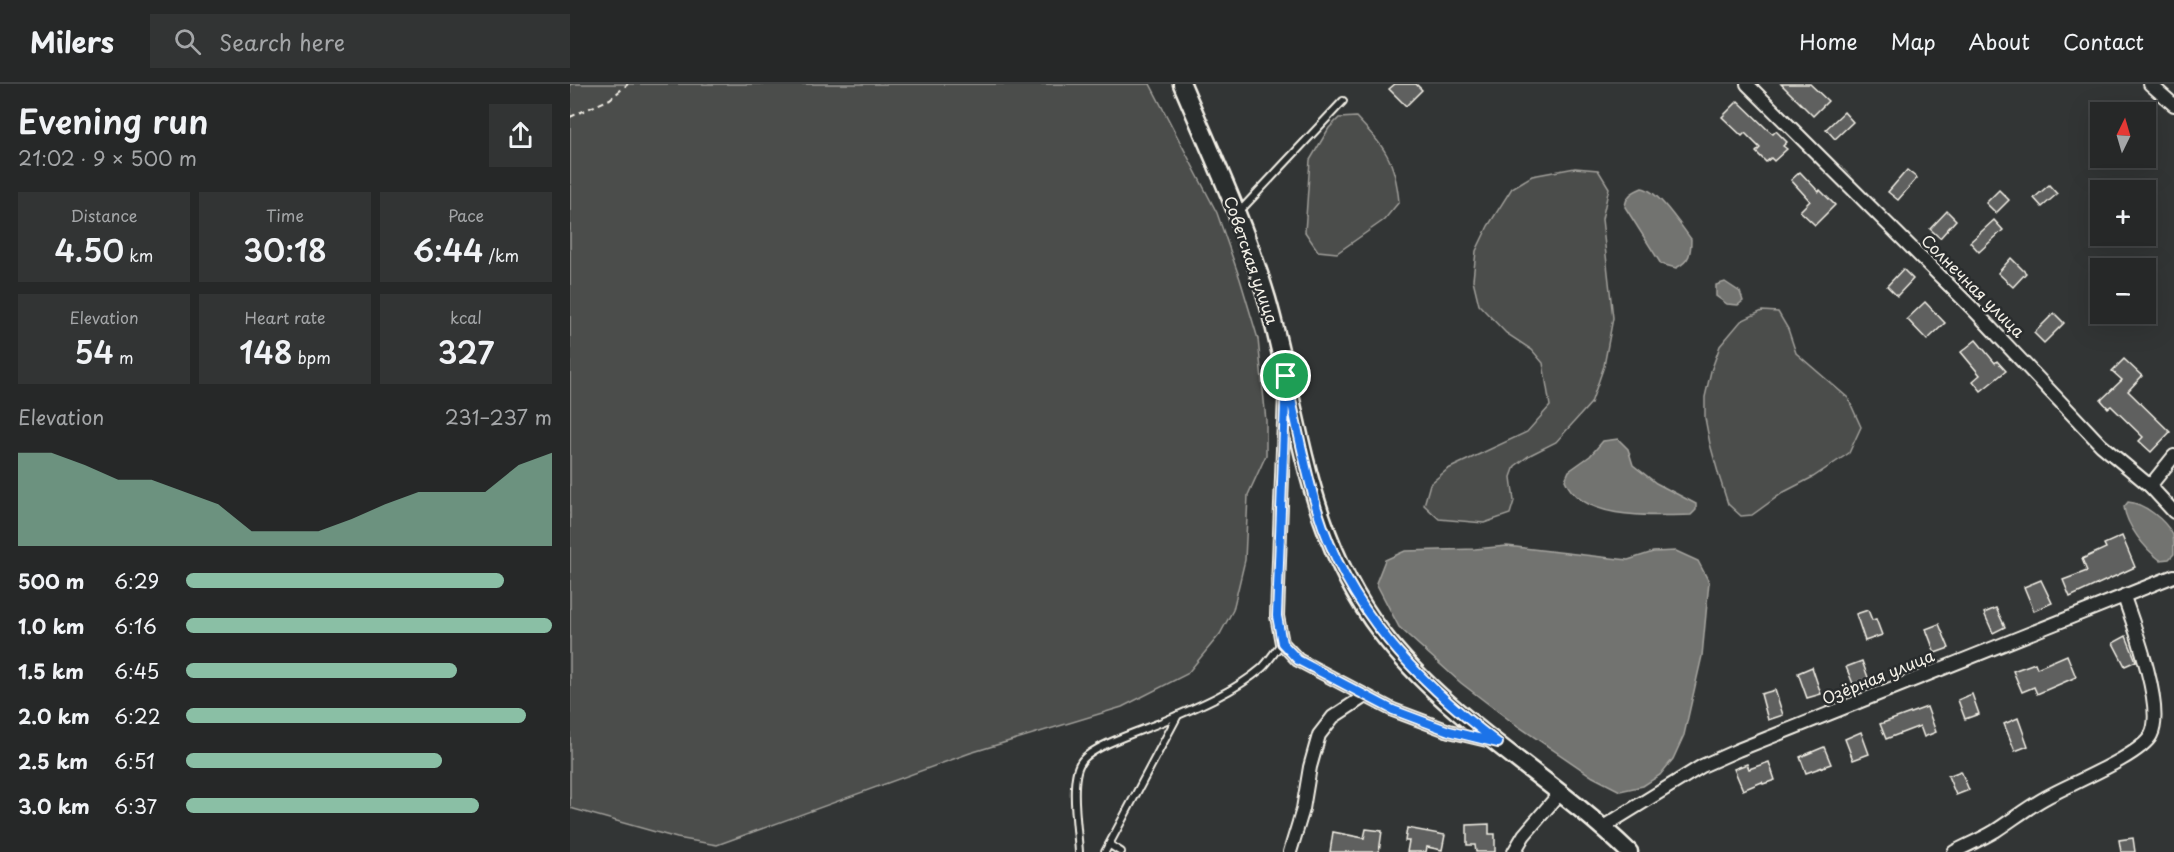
<!DOCTYPE html>
<html lang="en">
<head>
<meta charset="utf-8">
<style>
	:root { --surface:#262828; --page:#323434; --text:#f1f3f6; --muted:#a4a6a8; --line:#424445; --accent:#8abfa5 }
	body { margin:0; font-family:"Playpen Sans",sans-serif; background:var(--page); color:var(--text); height:100vh; display:flex; flex-direction:column; font-size:22px; white-space:nowrap }
	* { box-sizing:border-box; margin:0 }
	p { font-size:20px; color:var(--muted) }
	.icon { flex:none; width:33px; height:33px; fill:none; stroke:currentColor; stroke-width:2; stroke-linecap:round; stroke-linejoin:round }
	.map { position:relative; flex:1; overflow:hidden }
	.drawer { display:flex; flex-direction:column; background:var(--surface); width:570px }
	.drawer>* { flex:none }
	.needle { width:39px; rotate:5deg }
	.tools { position:absolute; left:1520px; top:18px; display:grid; gap:12px }
	.tools a { display:grid; place-items:center; width:66px; height:66px; border-radius:0px; background:var(--surface); box-shadow:0 6px 24px #0002,0 0 0 2px var(--line); font-size:30px }
	.pin { position:absolute; display:grid; place-items:center; width:51px; height:51px; color:#fff; margin:-26px; border:3px solid #fff; border-radius:50%; box-shadow:0 2px 6px #0007 }
	.round { display:grid; place-items:center; flex:none; width:63px; height:63px; border-radius:0px; background:var(--page) }
	.headline { display:flex; align-items:center; justify-content:space-between; height:102px; padding:0 18px }
	h1 { font-size:33px; font-weight:600; line-height:45px }
	.metrics { display:grid; grid-template-columns:repeat(3,1fr); gap:9px; height:102px; padding:6px 18px }
	.metrics div { display:grid; align-content:center; border-radius:0px; background:var(--page); text-align:center }
	.metrics b { font-size:30px; font-weight:600 }
	.metrics small { font-size:16px; font-weight:400 }
	.metrics p { font-size:16px }
	.chart { height:168px; padding:12px 18px }
	.chart p { display:flex; justify-content:space-between }
	.chart svg { width:100%; height:108px; margin-top:6px; fill:var(--accent); opacity:.7 }
	ul { padding:0 18px; list-style:none; font-size:20px }
	li { display:grid; grid-template-columns:96px 72px 1fr; align-items:center; height:45px }
	li i { height:15px; border-radius:8px; background:var(--accent) }
	header { display:flex; align-items:center; gap:36px; box-sizing:border-box; height:84px; padding:0 30px; background:var(--surface); border-bottom:2px solid var(--line) }
	header strong { font-size:28px }
	nav { display:flex; gap:33px; margin-inline-start:auto; font-size:21px }
	.search { width:420px; height:54px; background:var(--page); display:flex; align-items:center; gap:15px; box-sizing:border-box; padding:0 21px; border-radius:0px; color:var(--muted); font-size:22px }
	main { display:flex; flex:1; min-height:0 }
	.map>svg:first-child { display:block }
</style>
</head>
<body>
<header>
<strong>Milers</strong>
<div class="search"><svg class="icon" aria-label="search" viewBox="0 0 24 24"><circle cx="10" cy="10" r="6"/><path d="M15 15l6 6"/></svg>Search here</div>
<nav><a>Home</a><a>Map</a><a>About</a><a>Contact</a></nav>
</header>
<main>
<section class="drawer">
<div class="headline"><div><h1>Evening run</h1><p>21:02 · 9 × 500 m</p></div><a class="round"><svg class="icon" aria-label="share" viewBox="0 0 24 24"><path d="M12 15V3M7 8l5-5 5 5M5 13v7h14v-7"/></svg></a></div>
<div class="metrics">
<div><p>Distance</p><b>4.50<small> km</small></b></div>
<div><p>Time</p><b>30:18</b></div>
<div><p>Pace</p><b>6:44<small> /km</small></b></div>
</div>
<div class="metrics">
<div><p>Elevation</p><b>54<small> m</small></b></div>
<div><p>Heart rate</p><b>148<small> bpm</small></b></div>
<div><p>kcal</p><b>327</b></div>
</div>
<div class="chart"><p><span>Elevation</span>231–237 m</p>
<svg viewBox="0 0 160 44" preserveAspectRatio="none"><path d="M0 44V6L10 6L20 11L30 17L40 17L50 22L60 27L70 38L80 38L90 38L100 33L110 27L120 22L130 22L140 22L150 11L160 6V44z"/></svg>
</div>
<ul>
<li><b>500 m</b>6:29<i style="width:87%"></i></li>
<li><b>1.0 km</b>6:16<i style="width:100%"></i></li>
<li><b>1.5 km</b>6:45<i style="width:74%"></i></li>
<li><b>2.0 km</b>6:22<i style="width:93%"></i></li>
<li><b>2.5 km</b>6:51<i style="width:70%"></i></li>
<li><b>3.0 km</b>6:37<i style="width:80%"></i></li>
</ul>
</section>
<div class="map">
<svg width="1604" height="768" viewBox="0 0 1604 768">
	<rect width="100%" height="100%" fill="#323535"/>
	<filter id="ink" filterUnits="userSpaceOnUse"><feTurbulence type="fractalNoise" baseFrequency=".0167" numOctaves="2"/><feDisplacementMap in="SourceGraphic" scale="12" xChannelSelector="R" yChannelSelector="G"/><feConvolveMatrix kernelMatrix="1 2 1 2 8 2 1 2 1" color-interpolation-filters="sRGB"/></filter>
	<g filter="url(#ink)">
		<g fill="#4b4d4c" stroke="#a09f9a" stroke-width="1.5">
			<polygon points="0,0 580,0 647,129 670,195 688,255 696,337 696,371 678,411 675,476 663,526 650,550 617,590 552,623 400,669 147,761 107,754 0,724"/>
			<path d="M 786,33 C 815,64 825,75 829,118 L 814,136 L 767,169 L 748,167 L 735,148 L 740,76 L 759,44 L 769,34 Z"/>
			<polygon points="1005,84 1028,86 1039,104 1032,135 1043,234 1034,282 1021,319 986,358 960,371 945,382 941,393 944,417 940,430 914,439 869,435 854,421 860,400 878,385 957,348 980,322 973,279 962,266 936,249 909,221 903,196 906,167 918,142 942,104 962,92"/>
			<polygon points="1192,227 1208,228 1218,245 1226,269 1278,314 1291,343 1279,369 1243,393 1214,408 1182,431 1171,432 1158,420 1149,392 1140,360 1135,334 1135,313 1141,287 1150,262 1171,237"/>
		</g>
		<g fill="#727370" stroke="#a6a5a0" stroke-width="1.5">
			<path d="M 1072,104 C 1088,106 1111,142 1121,155 C 1121,169 1120,177 1106,184 L 1091,180 L 1055,123 C 1056,112 1062,108 1072,104 Z"/>
			<polygon points="1155,198 1170,208 1173,217 1168,221 1157,220 1146,212 1146,201"/>
			<path d="M 1048,355 L 1058,365 L 1063,381 L 1086,399 L 1126,420 L 1126,426 L 1121,431 C 1084,432 1011,437 995,396 L 999,387 L 1020,372 L 1033,357 Z"/>
			<path d="M 1558,418 C 1574,419 1595,436 1603,451 C 1604,457 1604,464 1604,470 L 1599,475 L 1590,476 C 1574,464 1557,442 1554,423 Z"/>
			<polygon points="937,462 1058,476 1083,468 1106,467 1128,477 1139,498 1132,572 1114,651 1103,675 1090,691 1073,702 1050,707 1023,693 942,638 891,599 829,543 806,499 815,476 835,467 905,465"/>
		</g>
		<g fill="#5f605f" stroke="#f4f1e8" stroke-width="1.5">
			<polygon points="825,0 846,0 852,6 836,22 819,5"/>
			<polygon points="1211,0 1240,0 1258,17 1243,32"/>
			<polygon points="1168,17 1198,46 1203,50 1206,47 1217,58 1213,62 1217,65 1204,77 1201,74 1196,78 1186,68 1190,64 1175,49 1172,52 1152,33"/>
			<polygon points="1274,28 1283,38 1265,55 1256,45"/>
			<polygon points="1337,86 1347,94 1328,116 1318,108"/>
			<polygon points="1230,88 1249,108 1250,106 1265,121 1245,141 1230,127 1240,117 1221,96"/>
			<polygon points="1479,101 1487,110 1472,123 1464,114"/>
			<polygon points="1429,106 1439,116 1426,129 1416,119"/>
			<polygon points="1377,127 1386,136 1370,154 1360,145"/>
			<polygon points="1424,136 1433,146 1409,168 1400,158"/>
			<polygon points="1441,174 1456,189 1443,203 1428,189"/>
			<polygon points="1333,185 1343,195 1327,212 1317,202"/>
			<polygon points="1355,218 1375,239 1357,256 1337,235"/>
			<polygon points="1484,229 1494,239 1474,259 1464,249"/>
			<polygon points="1406,256 1425,279 1427,277 1436,287 1411,307 1403,297 1410,291 1391,268"/>
			<polygon points="1554,275 1572,292 1558,307 1600,348 1581,368 1569,357 1573,353 1541,322 1538,324 1531,316 1552,296 1542,287"/>
			<polygon points="1552,452 1565,483 1500,513 1493,496 1517,487 1512,475 1536,464 1534,460"/>
			<polygon points="1471,496 1482,519 1464,527 1454,503"/>
			<polygon points="1426,524 1435,543 1423,549 1414,529"/>
			<polygon points="1298,526 1302,536 1306,535 1312,551 1295,557 1286,530"/>
			<polygon points="1369,540 1379,564 1365,569 1356,545"/>
			<polygon points="1556,552 1566,577 1555,582 1543,559"/>
			<polygon points="1497,571 1506,593 1467,610 1464,603 1452,608 1443,587 1465,579 1467,584"/>
			<polygon points="1292,577 1299,596 1284,602 1276,583"/>
			<polygon points="1242,583 1251,610 1237,614 1228,589"/>
			<polygon points="1205,606 1213,631 1198,636 1191,610"/>
			<polygon points="1402,610 1409,630 1395,635 1388,616"/>
			<polygon points="1357,623 1366,648 1354,653 1350,642 1316,655 1310,640"/>
			<polygon points="1448,634 1458,662 1445,667 1434,640"/>
			<polygon points="1291,648 1299,670 1283,676 1275,655"/>
			<polygon points="1254,663 1261,680 1236,689 1230,673"/>
			<polygon points="1199,678 1205,696 1193,700 1192,698 1173,706 1164,685 1177,680 1179,685"/>
			<polygon points="1391,687 1399,706 1386,711 1378,692"/>
			<polygon points="919,740 919,750 925,750 925,768 906,768 905,761 897,761 897,741"/>
			<polygon points="837,744 875,751 872,766 857,763 856,768 837,768 839,757 835,757"/>
			<polygon points="796,745 812,747 809,768 760,768 763,748 794,754"/>
			<polygon points="1563,754 1565,768 1551,768 1549,756"/>
		</g>
		<g fill="none" stroke-linecap="round" stroke-linejoin="round">
			<g stroke="#f4f1e8" stroke-width="10">
				<g id="lane">
					<polyline points="669,128 773,17"/>
					<polyline points="540,761 551,768"/>
					<path d="M 509,768 C 508,747 499,695 511,678 C 521,662 573,646 592,638 C 625,624 664,608 692,584 C 699,577 705,567 712,559"/>
					<polyline points="535,768 608,631"/>
				</g>
			</g>
			<g stroke="#f4f1e8" stroke-width="16">
				<g id="street">
					<polyline points="1177,0 1401,223 1531,361 1580,402 1604,428"/>
					<polyline points="1580,0 1604,21"/>
					<polyline points="715,310 707,532 712,559 728,576 823,626 879,647 921,657"/>
					<polyline points="1580,402 1604,372"/>
					<polyline points="1033,743 1132,682 1168,666 1604,492"/>
					<polyline points="720,768 733,725 740,683 749,651 763,633 795,612"/>
					<polyline points="944,768 954,751 990,709"/>
					<path d="M 1384,768 C 1397,761 1412,755 1425,747 C 1442,736 1457,724 1475,714 C 1497,701 1571,672 1581,651 C 1595,625 1564,541 1554,513"/>
				</g>
			</g>
			<g stroke="#f4f1e8" stroke-width="21">
				<path id="secondary" d="M 612,0 C 642,71 675,141 697,215 C 730,331 735,448 811,548 C 877,636 981,692 1059,768"/>
			</g>
			<polyline stroke="#f4f1e8" stroke-width="2" stroke-dasharray="6 4.5" stroke-linecap="butt" points="0,33 40,15 58,0"/>
			<use href="#lane" stroke="#2a2d2e" stroke-width="6"/>
			<use href="#street" stroke="#2a2d2e" stroke-width="12"/>
			<use href="#secondary" stroke="#2a2d2e" stroke-width="16"/>
		</g>
	</g>
	<g fill="none" stroke-linecap="round" stroke-linejoin="round" filter="url(#ink)">
		<g stroke="#fff" stroke-width="12">
			<path id="route" d="M 716,292 C 726,336 734,382 747,425 C 778,526 846,596 928,659 L 879,647 L 823,626 L 728,576 L 712,559 L 707,532 Z"/>
		</g>
		<use href="#route" stroke="#1a73e8" stroke-width="8"/>
	</g>
	<g text-anchor="middle" stroke-width="5" stroke-linejoin="round" paint-order="stroke">
		<g font-size="16" fill="#f4f1e8" stroke="#2a2d2e">
			<text transform="translate(681 176) rotate(71)" y="6">Советская улица</text>
			<text transform="translate(1403 202) rotate(45)" y="6">Солнечная улица</text>
			<text transform="translate(1308 593) rotate(-22)" y="6">Озёрная улица</text>
		</g>
	</g>
</svg>
<div class="tools">
<a><svg class="needle" viewBox="-14 -14 28 28"><path d="M0-13l5 13h-10z" fill="#e53935"/><path d="M0 13l5-13h-10z" fill="#a4a6a8"/></svg></a>
<a>+</a>
<a>−</a>
</div>
<div class="pin" style="left:716px;top:292px;background:#1e9e55"><svg class="icon" aria-label="arrive" viewBox="0 0 24 24"><path d="M6 21V4h12l-3 4 3 4H6"/></svg></div>
</div>
</main>
</body>
</html>
